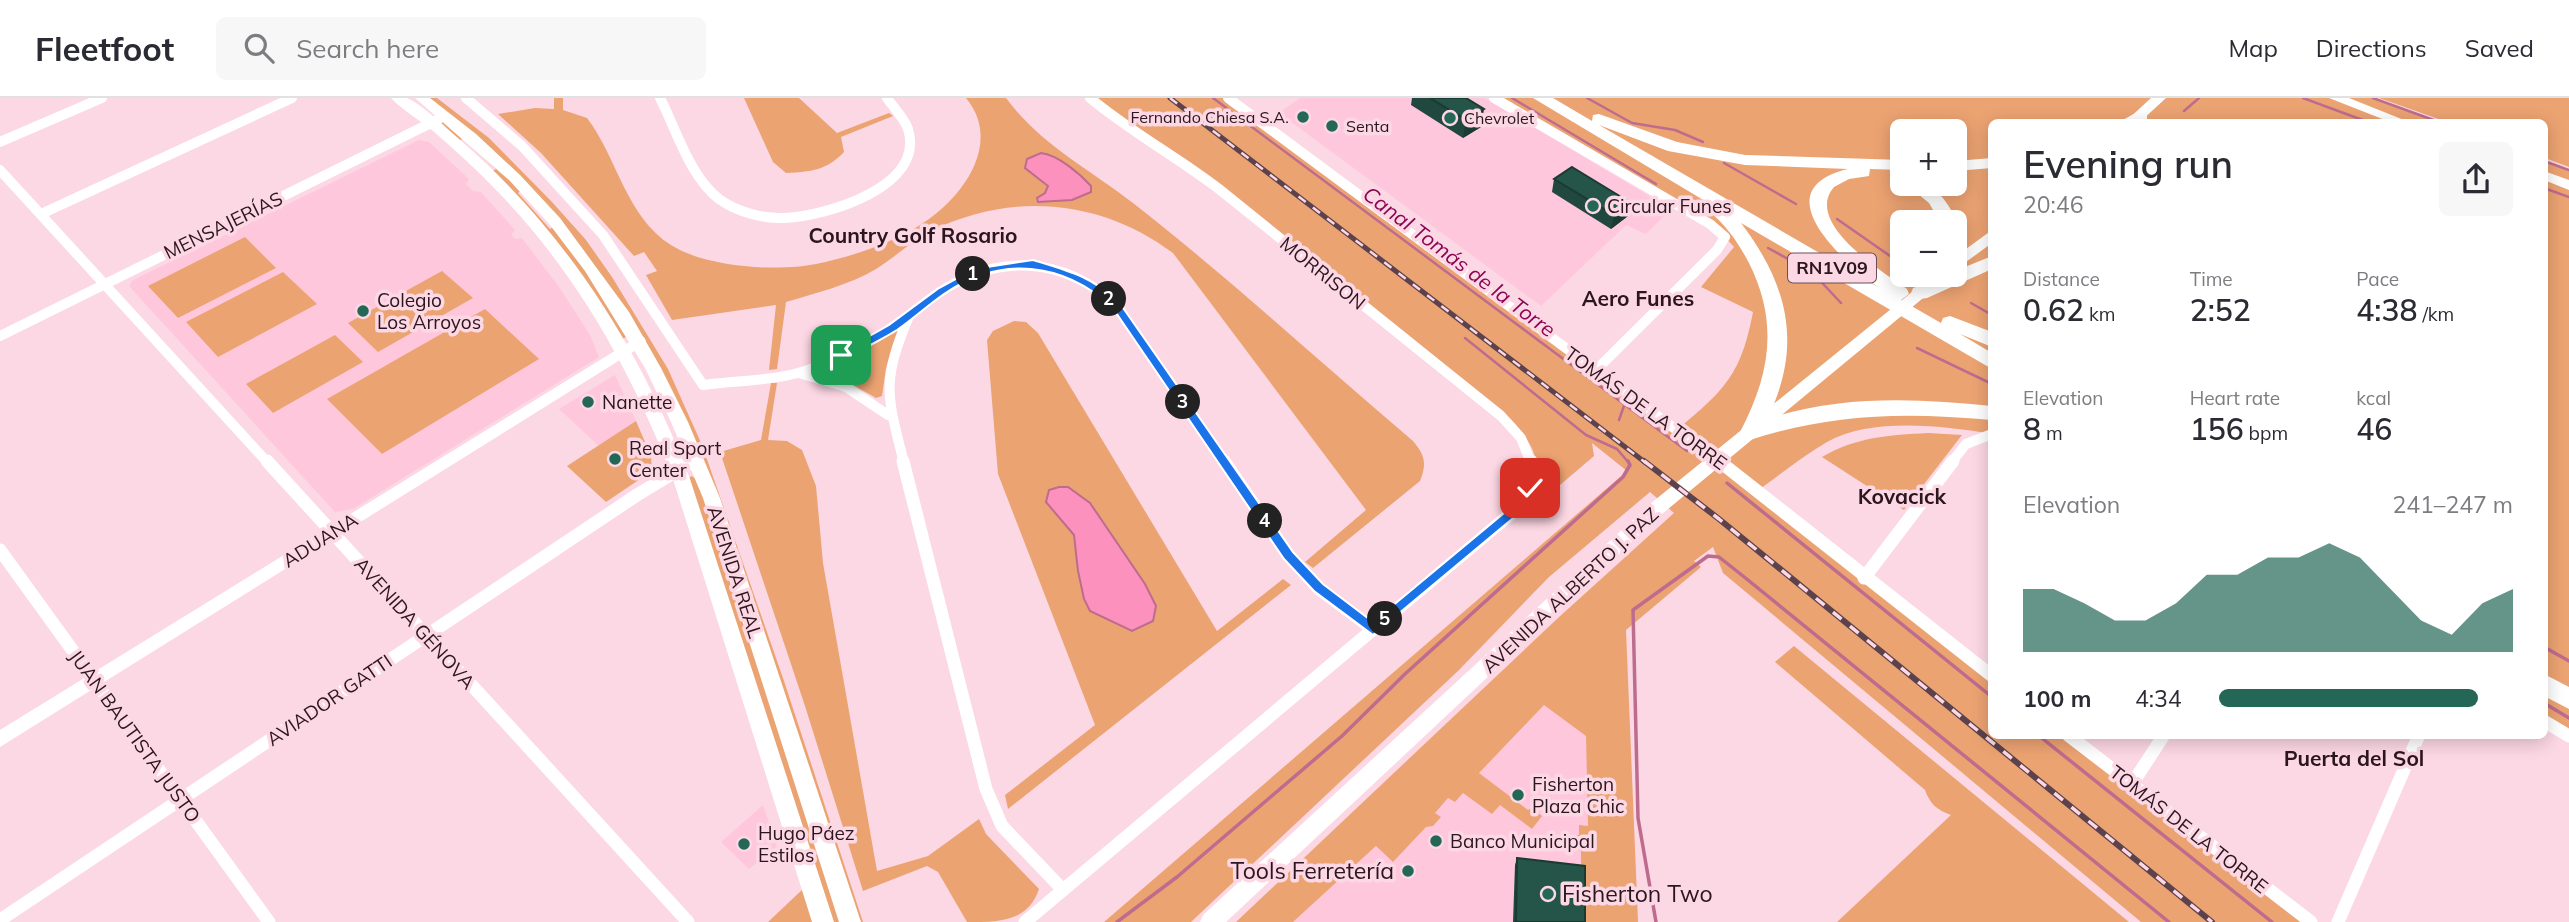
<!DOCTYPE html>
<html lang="en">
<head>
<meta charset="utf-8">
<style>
	:root { --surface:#fff; --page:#f7f7f7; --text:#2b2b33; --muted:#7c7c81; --line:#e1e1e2; --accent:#256757 }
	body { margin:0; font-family:Mulish,sans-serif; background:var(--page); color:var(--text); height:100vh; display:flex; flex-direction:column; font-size:26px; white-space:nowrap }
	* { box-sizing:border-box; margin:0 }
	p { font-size:23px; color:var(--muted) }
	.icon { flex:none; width:38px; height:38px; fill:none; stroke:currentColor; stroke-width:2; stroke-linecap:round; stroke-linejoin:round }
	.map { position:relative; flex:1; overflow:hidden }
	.panel { position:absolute; left:1988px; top:21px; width:560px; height:620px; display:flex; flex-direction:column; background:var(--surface); border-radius:10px; box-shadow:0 4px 18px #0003 }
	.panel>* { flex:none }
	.buttons { position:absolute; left:1890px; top:21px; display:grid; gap:14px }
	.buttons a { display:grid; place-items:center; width:77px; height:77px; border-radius:10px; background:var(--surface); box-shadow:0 4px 18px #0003; font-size:35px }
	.pin { position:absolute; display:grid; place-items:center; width:60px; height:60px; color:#fff; margin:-30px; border-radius:14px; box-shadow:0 4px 10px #0006 }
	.km { position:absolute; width:35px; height:35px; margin:-18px; border-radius:50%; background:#222; color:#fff; font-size:19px; line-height:35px; text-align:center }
	.round { display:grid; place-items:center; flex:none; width:74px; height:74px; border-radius:10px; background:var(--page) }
	.headline { display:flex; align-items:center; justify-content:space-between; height:119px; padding:0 35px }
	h1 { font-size:38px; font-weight:600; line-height:52px }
	.figures { display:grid; grid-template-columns:repeat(3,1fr); gap:10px; height:119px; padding:7px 35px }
	.figures div { display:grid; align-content:center }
	.figures b { font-size:30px; font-weight:600 }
	.figures small { font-size:19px; font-weight:400 }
	.figures p { font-size:19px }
	.chart { height:196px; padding:14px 35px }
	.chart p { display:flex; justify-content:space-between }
	.chart svg { width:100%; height:126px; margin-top:7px; fill:var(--accent); opacity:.7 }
	ul { padding:0 35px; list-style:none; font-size:23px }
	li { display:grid; grid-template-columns:112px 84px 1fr; align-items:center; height:52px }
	li i { height:18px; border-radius:9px; background:var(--accent) }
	header { display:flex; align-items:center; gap:42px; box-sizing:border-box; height:98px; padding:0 35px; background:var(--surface); border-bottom:2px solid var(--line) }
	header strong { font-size:33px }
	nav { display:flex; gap:38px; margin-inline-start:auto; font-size:24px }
	.search { width:490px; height:63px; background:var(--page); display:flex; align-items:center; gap:18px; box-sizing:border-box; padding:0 24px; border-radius:10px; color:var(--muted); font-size:26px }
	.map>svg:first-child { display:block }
</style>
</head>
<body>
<header>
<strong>Fleetfoot</strong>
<div class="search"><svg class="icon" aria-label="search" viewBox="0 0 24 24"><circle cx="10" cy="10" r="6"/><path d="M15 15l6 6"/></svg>Search here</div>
<nav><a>Map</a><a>Directions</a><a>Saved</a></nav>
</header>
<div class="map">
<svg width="2569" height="824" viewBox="0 0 2569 824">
	<rect width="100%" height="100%" fill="#fcd7e4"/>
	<g fill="#ffc7dc">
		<polygon points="1300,0 1485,0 1671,111 1646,136 1626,127 1541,208 1279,15"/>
		<polygon points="419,42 429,44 469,81 466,86 473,93 481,94 515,132 511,137 516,141 522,140 559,189 590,237 599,259 353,411 335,414 129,188 133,182"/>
		<polygon points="615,277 636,323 599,348 559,311"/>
		<polygon points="1602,532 1606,824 1293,824 1464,668"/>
		<polygon points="763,707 777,748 749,771 721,744"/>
	</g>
	<g fill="#eca372" fill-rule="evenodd">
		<polygon points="422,0 437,0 489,40 552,104 586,142 612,179 668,271 702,347 784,583 863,824 850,824 733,467 664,290 552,117"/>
		<path d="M 554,0 L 563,0 L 563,12 L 587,20 C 617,59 626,119 671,147 C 705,169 776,174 816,166 C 854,158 897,144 929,121 C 967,94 1001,42 966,0 L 1006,0 C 1041,47 1088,70 1133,105 C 1229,180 1320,264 1413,343 C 1425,357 1427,366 1420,383 L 1313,470 L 1305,464 L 1366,412 L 1173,155 C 1102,102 1014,93 933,132 C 912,143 895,159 876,171 C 849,187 816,195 786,204 L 777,271 L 769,272 L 776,207 L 672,222 L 646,177 L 657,173 L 644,154 L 634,158 L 541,55 L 498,16 L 535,10 L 554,11 ZM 1058,61 L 1085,97 L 1072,102 L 1045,95 L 1048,88 L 1044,82 Z"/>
		<path d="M 744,0 L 799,0 L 837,35 L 889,15 L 893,18 L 841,39 L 844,54 C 827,72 811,74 786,75 L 773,64 Z"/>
		<path d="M 1097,0 L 1228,0 L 1678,331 C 1726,291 1741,276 1753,214 L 1701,189 L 1734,149 L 1725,139 L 1494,0 L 2373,0 L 2439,24 L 1992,24 L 1991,336 C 1945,328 1871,319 1827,344 C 1803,358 1780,377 1757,393 L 1991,578 L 1992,637 L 2068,637 L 2311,824 L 2141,824 L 1723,475 L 1713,449 L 1694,463 L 1701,469 L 1626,532 L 1638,824 L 1582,824 L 1581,753 L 1572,749 L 1573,737 L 1579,737 L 1579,727 L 1588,728 L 1586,638 L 1544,607 L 1479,675 L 1528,712 L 1531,710 L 1542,718 L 1532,731 L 1500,707 L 1492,716 L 1463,695 L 1455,704 L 1448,700 L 1435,715 L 1441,719 L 1433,728 L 1426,729 L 1393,764 L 1376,748 L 1293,824 L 1236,824 L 1558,520 L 1674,415 L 1650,394 L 1549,479 L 1458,573 L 1191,824 L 1104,824 L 1627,373 L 1592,345 L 1594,358 L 1540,404 L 1532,399 C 1547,362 1528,338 1502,312 L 1190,64 L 1110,13 ZM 1902,33 L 1955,33 L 1955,86 L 1902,86 ZM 1902,124 L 1955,124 L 1955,177 L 1902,177 Z"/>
		<polygon points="2379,0 2569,0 2569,69 2545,60 2544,24 2447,24"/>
		<polygon points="443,23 522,92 518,95 550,131 555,128 629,238 622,241 491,74 496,71 463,41 457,43 439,25"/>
		<polygon points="2545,63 2569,72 2569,638 2545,623"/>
		<polygon points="245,139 276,170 178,220 148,188"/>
		<polygon points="442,173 473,200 378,254 348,225"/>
		<polygon points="283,174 317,206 218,259 186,224"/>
		<polygon points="485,211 539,261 382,356 327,301"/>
		<path d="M 1014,223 L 1026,224 L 1038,235 L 1217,533 L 1283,481 L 1291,487 L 1008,711 L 1005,697 L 1095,627 L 998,376 L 987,242 L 993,233 ZM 1090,405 L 1145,486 L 1132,533 L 1084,501 L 1074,437 L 1053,413 Z"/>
		<polygon points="896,232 898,232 886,270 882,298 876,300 841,280 817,274"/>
		<polygon points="335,237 363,264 273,315 246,286"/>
		<path d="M 771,285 L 777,285 L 768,342 L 787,343 L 802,352 L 816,388 L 823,465 L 877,773 L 928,758 L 979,721 L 986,736 L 1039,791 C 1028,824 999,824 967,824 L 938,774 L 927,768 L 863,793 L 805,608 L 720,354 L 761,342 Z"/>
		<polygon points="636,323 651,358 652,373 606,404 567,368"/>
		<path d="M 1928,335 L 1962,337 L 1904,412 L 1822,359 C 1856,339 1889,337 1928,335 Z"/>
		<polygon points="692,378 699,384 844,824 828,824 687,381"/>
		<path d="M 1794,548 L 2129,824 L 1837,824 L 1951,717 C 1937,712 1930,706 1925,692 L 1775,564 Z"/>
		<polygon points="803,791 813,824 768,824"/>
	</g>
	<g fill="#fd91be" stroke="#be6c8e" stroke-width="2">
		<path d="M 1041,55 C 1058,57 1079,75 1091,88 L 1091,94 L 1072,102 L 1038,104 L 1037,100 L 1045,95 L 1048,88 L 1025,70 L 1027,61 Z"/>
		<polygon points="1059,389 1068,389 1090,405 1145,486 1156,508 1153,523 1132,533 1090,513 1084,501 1078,473 1074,437 1046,404 1049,392"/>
	</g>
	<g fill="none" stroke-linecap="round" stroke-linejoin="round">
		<g stroke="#be6c8e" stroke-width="2.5">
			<polyline points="1213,0 1687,353"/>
			<polyline points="1512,0 1656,86"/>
			<polyline points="1587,0 1632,25 1675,32 1703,44"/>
			<polyline points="2303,0 2368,24"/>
			<polyline points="2373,0 2439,24"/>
			<polyline points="2184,13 2199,0"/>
			<polyline points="2544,63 2569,72"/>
			<polyline points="1724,65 1796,106"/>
			<polyline points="2544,90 2569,99"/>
			<polyline points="1837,121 1893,160"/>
			<polyline points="1768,150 1812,174 1841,205"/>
			<polyline points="1971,205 1992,217"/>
			<polyline points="1465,240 1586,337 1617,351 1629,365"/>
			<polyline points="1917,250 1992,286"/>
			<polyline points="1619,322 1625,305"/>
		</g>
		<g stroke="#be6c8e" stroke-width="3.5">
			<polyline points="1727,385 1992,599"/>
			<polyline points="2544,549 2569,563"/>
			<polyline points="2544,605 2569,620"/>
			<polyline points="2038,637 2272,824"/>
			<polyline points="1117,824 1177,779 1342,638 1405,576 1623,379 1630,367 1628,363"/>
			<polyline points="1656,824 1638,720 1633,512 1708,458 1719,459 1743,478 2169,824"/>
		</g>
		<g stroke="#fff" stroke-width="10">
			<path d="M 466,0 L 522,48 L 603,137 L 703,287 C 734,283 768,283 798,275 C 821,269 845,256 866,245 C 893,232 916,210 940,194 C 999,155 1063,159 1115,206 L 1225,365"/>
			<path d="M 660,0 C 676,31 690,79 719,101 C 737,114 763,121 785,120 C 826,118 926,89 908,31 C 905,21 893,9 887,0"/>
			<path d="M 1090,0 C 1131,34 1177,59 1219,91 L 1501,318 L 1521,340 L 1531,365"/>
			<polyline points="1228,0 1721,365"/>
			<polyline points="1494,0 1710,126 1725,139 1717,152 1596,272"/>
			<polyline points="0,44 102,0"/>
			<polyline points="0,72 268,365"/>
			<polyline points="41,116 292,0"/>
			<polyline points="0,238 439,21"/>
			<polyline points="799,275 846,289 888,317"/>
			<polyline points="690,365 695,362"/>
			<path d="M 904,365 C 887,297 881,285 909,218"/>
			<polyline points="1951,365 1966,346 1992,336"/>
		</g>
		<g stroke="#fff" stroke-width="13">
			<polyline points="267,363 688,824"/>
			<polyline points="903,363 986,691 1002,728 1063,792"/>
			<polyline points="1224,363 1289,458 1318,490 1373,531"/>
			<polyline points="1719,363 1992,578"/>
			<polyline points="0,452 269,824"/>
			<polyline points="1864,480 1953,363"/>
			<polyline points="2544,623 2569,638"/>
			<polyline points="2068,637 2311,824"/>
			<polyline points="2132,686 2164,637"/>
			<polyline points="0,822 637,397 693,363"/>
			<polyline points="1025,824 1514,413 1529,387 1531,363"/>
			<polyline points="2338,824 2419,637"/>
		</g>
		<polygon fill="#fff" fill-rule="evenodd" points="639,238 644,239 646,243 644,247 0,649 0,632"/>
		<g fill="#fff" fill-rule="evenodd">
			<path d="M 391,0 C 396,0 403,0 407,0 C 422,6 445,29 458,40 C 565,132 640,250 690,381 L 834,824 L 812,824 L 673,381 C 633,276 578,177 499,95 C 478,73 456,53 433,33 C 420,22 403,13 391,0 Z"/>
			<polygon points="415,0 430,0 476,36 520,77 560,120 629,214 661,270 688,324 720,400 861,824 839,824 703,400 671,324 645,270 585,173 550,127 510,83"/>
			<polygon points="2151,0 2166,0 2140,24 2125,24"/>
			<polygon points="2329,0 2349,0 2409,24 2390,24"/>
			<polygon points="2544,73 2569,82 2569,92 2544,82"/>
			<polygon points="1992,132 1992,145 1955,172 1955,159"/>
			<polygon points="1933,177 1951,177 1662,416 1226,824 1200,824 1203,817 1650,406"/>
		</g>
		<g fill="#fff" fill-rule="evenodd">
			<path d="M 1533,0 L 1553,0 L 1592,23 L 1593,17 L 1599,16 L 1677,44 L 1745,57 L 1902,62 L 1902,72 L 1870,71 L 1869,78 L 1849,81 L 1834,89 C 1803,125 1883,174 1907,191 L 1909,196 L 1901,202 L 1941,225 L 1943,220 L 1950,218 L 1992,234 L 1992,249 L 1960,236 L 1992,255 L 1992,271 L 1741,125 C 1789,188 1803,249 1767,321 C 1840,297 1915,300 1992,308 L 1992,322 C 1904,314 1834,315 1750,342 L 1743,339 L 1740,334 C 1770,277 1779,225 1749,165 C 1739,146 1727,128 1710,114 L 1710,106 ZM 1599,27 L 1668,53 L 1745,67 L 1848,71 C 1761,92 1844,164 1878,189 Z"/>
			<polygon points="2141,12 2147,13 2147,21 2139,24 2119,24"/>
			<polygon points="1992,60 1992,70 1955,73 1955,63"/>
			<path d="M 1906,86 C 1938,86 1943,98 1958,124 L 1955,128 L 1955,124 L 1940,124 L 1929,105 Z"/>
			<polygon points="1992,158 1992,171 1927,200 1920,201 1911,195 1913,190 1946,177 1955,177 1955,173"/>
			<polygon points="2544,576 2569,589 2569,611 2544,598"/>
		</g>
		<g stroke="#5b424c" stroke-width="5">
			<polyline id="rail-far1" points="1170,0 1646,365"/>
		</g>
		<g stroke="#5b424c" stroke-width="6">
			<polyline id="rail" points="1644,363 1719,421 2212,824"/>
		</g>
		<use href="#rail-far1" stroke="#fcd7e4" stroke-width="2.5" stroke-dasharray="9" stroke-linecap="butt"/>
		<use href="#rail" stroke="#fcd7e4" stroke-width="3.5" stroke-dasharray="11" stroke-linecap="butt"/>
	</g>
	<g fill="#20483e">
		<polygon points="1412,0 1466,0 1481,29 1463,40 1411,7"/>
		<polygon points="1554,81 1631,105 1628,118 1611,131 1552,94"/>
		<polygon points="1517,760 1585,824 1513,824 1515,767"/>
	</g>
	<g fill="#1a3b32">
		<polygon points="1484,11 1481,29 1463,40 1466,22"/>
		<polygon points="1631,105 1628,118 1611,131 1614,117"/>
	</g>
	<g fill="#255448" stroke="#1a3b32" stroke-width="2">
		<polygon points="1430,0 1466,0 1484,11 1466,22"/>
		<polygon points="1572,69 1631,105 1614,117 1554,81"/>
		<polygon points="1517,760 1585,768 1585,824 1516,824"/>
	</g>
	<path fill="#1a73e8" stroke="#fff" stroke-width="2" d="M 1033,162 C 1069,173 1090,178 1119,204 L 1293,454 L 1323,486 L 1373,524 L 1510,410 L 1526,387 L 1535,390 L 1518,416 L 1373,537 L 1314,493 L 1284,461 L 1112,209 C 1063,164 1001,157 944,196 C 928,207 913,221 897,232 C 881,242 862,251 845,260 L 836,257 L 889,227 L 939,190 L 974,171 Z"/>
	<g fill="#256757" stroke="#fcd7e4" stroke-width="2.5">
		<circle cx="1303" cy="19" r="7"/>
		<circle cx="1450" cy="20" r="7"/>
		<circle cx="1332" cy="28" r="7"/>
		<circle cx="1593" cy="108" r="7"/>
		<circle cx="363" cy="213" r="7"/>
		<circle cx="588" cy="304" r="7"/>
		<circle cx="615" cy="361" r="7"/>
		<circle cx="1518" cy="697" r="7"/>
		<circle cx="1436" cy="743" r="7"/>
		<circle cx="744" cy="746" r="7"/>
		<circle cx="1408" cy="773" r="7"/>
		<circle cx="1548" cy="796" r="7"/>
	</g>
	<g text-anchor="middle" stroke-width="7" stroke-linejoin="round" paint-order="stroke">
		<g font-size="16" fill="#2b151e" stroke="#fcd7e4" text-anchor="start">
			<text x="1289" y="25" text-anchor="end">Fernando Chiesa S.A.</text>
			<text x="1464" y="26">Chevrolet</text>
			<text x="1346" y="34">Senta</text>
		</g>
		<rect fill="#fcd7e4" stroke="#6a4f59" stroke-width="2" x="1788" y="155.5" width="88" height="29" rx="5"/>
		<g font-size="18" font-weight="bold" fill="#2b151e">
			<text x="1832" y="176">RN1V09</text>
		</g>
		<g font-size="19" fill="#2b151e" stroke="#fcd7e4" text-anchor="start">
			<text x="1607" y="115">Circular Funes</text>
			<text x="377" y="209">Colegio<tspan x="377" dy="22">Los Arroyos</tspan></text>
			<text x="602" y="311">Nanette</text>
			<text x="629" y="357">Real Sport<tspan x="629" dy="22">Center</tspan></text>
			<text x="1532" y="693">Fisherton<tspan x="1532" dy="22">Plaza Chic</tspan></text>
			<text x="758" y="742">Hugo Páez<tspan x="758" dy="22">Estilos</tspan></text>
			<text x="1450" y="750">Banco Municipal</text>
		</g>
		<g font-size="19" fill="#2b151e" stroke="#fcd7e4">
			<text transform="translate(223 127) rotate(-26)" y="7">MENSAJERÍAS</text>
			<text transform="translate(1323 175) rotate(39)" y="7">MORRISON</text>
			<text transform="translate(1646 310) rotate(36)" y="7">TOMÁS DE LA TORRE</text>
			<text transform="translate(320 442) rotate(-32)" y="7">ADUANA</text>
			<text transform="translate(735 474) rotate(72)" y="7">AVENIDA REAL</text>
			<text transform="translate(1570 492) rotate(-43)" y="7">AVENIDA ALBERTO J. PAZ</text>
			<text transform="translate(415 525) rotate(48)" y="7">AVENIDA GÉNOVA</text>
			<text transform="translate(329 602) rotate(-34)" y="7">AVIADOR GATTI</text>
			<text transform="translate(135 638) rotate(54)" y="7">JUAN BAUTISTA JUSTO</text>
			<text transform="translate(2189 731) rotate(38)" y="7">TOMÁS DE LA TORRE</text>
		</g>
		<g font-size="21" font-weight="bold" fill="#2b151e" stroke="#fcd7e4">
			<text x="913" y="145">Country Golf Rosario</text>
			<text x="1638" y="208">Aero Funes</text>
			<text x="1902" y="406">Kovacick</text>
			<text x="2354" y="668">Puerta del Sol</text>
		</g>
		<g font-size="21" font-style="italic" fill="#8c0553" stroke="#fcd7e4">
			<text transform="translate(1459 164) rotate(37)" y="7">Canal Tomás de la Torre</text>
		</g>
		<g font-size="23" fill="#2b151e" stroke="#fcd7e4" text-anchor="end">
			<text x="1394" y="781">Tools Ferretería</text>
			<text x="1562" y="804" text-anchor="start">Fisherton Two</text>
		</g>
	</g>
</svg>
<div class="buttons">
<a>+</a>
<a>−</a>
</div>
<div class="pin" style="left:841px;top:257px;background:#1e9e55"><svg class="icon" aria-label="arrive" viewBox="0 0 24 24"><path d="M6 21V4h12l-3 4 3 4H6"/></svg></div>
<div class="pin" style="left:1530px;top:390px;background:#d93025"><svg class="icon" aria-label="check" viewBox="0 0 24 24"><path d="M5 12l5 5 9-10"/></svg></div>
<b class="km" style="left:973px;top:176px">1</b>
<b class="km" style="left:1109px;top:201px">2</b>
<b class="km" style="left:1183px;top:304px">3</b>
<b class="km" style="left:1265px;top:423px">4</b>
<b class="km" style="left:1385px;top:521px">5</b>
<section class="panel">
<div class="headline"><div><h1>Evening run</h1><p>20:46</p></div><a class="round"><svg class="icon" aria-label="share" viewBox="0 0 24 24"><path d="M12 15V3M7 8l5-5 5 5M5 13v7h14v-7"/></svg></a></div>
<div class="figures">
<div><p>Distance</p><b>0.62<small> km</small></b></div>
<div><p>Time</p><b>2:52</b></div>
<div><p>Pace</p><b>4:38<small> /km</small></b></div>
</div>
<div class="figures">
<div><p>Elevation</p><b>8<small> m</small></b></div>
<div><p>Heart rate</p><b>156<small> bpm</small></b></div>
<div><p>kcal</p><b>46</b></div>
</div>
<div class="chart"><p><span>Elevation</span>241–247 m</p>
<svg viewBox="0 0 160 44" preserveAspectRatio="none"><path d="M0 44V22L10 22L20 27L30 33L40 33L50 27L60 17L70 17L80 11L90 11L100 6L110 11L120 22L130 33L140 38L150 27L160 22V44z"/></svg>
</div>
<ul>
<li><b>100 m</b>4:34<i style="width:88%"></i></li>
</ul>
</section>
</div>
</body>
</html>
